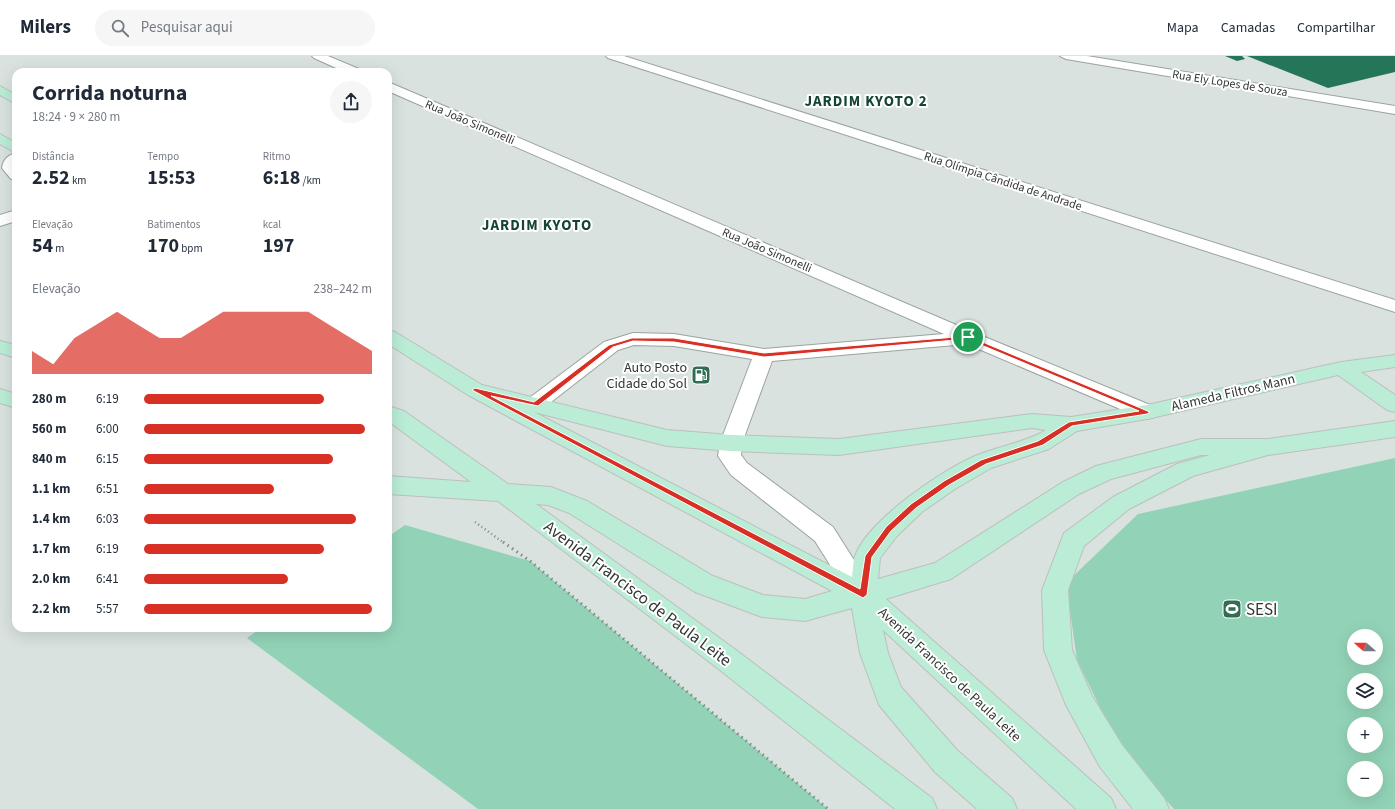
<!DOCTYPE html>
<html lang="pt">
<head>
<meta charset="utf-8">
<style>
	:root { --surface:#fff; --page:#f6f6f7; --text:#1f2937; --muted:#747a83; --line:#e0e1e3; --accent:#d93025 }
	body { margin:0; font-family:"Source Sans 3",sans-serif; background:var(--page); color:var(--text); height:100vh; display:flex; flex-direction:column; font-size:15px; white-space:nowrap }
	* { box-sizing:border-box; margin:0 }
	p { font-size:13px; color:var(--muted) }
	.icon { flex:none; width:22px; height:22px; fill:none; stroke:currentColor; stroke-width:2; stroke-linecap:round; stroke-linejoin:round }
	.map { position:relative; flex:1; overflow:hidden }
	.details { position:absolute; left:12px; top:12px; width:380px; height:564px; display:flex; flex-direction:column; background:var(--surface); border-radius:12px; box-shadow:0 4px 16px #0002 }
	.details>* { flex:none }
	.needle { width:26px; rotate:290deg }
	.buttons { position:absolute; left:1347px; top:573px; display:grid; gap:8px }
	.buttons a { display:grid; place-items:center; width:36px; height:36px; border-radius:50%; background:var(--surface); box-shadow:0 4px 16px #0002; font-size:20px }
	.pin { position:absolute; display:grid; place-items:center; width:34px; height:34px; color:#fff; margin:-17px; border:2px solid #fff; border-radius:50%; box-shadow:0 1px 4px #0007 }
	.round { display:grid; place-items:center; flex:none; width:42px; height:42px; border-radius:21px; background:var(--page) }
	.head { display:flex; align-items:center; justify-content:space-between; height:68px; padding:0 20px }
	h1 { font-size:22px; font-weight:700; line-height:30px }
	.stats { display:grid; grid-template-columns:repeat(3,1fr); gap:6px; height:68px; padding:4px 20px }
	.stats div { display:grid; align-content:center }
	.stats b { font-size:20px; font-weight:700 }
	.stats small { font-size:11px; font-weight:400 }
	.stats p { font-size:11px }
	.chart { height:112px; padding:8px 20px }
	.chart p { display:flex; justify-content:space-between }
	.chart svg { width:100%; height:72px; margin-top:4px; fill:var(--accent); opacity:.7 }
	ul { padding:0 20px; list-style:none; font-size:13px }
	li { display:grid; grid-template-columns:64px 48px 1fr; align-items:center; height:30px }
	li i { height:10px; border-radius:5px; background:var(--accent) }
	header { display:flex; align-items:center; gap:24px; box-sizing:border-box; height:56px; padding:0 20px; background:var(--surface); border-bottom:1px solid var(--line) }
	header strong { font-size:19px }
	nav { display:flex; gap:22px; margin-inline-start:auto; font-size:14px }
	.search { width:280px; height:36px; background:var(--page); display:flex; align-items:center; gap:10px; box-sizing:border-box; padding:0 14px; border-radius:22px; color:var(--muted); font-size:15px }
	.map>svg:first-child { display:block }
</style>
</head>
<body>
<header>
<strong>Milers</strong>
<div class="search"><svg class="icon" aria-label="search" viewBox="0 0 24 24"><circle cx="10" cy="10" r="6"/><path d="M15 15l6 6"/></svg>Pesquisar aqui</div>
<nav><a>Mapa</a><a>Camadas</a><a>Compartilhar</a></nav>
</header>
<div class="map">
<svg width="1395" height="753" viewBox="0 0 1395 753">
	<rect width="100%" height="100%" fill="#d9e2de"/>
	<g fill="#92d3b7" fill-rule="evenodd">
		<path d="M 1395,402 L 1395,753 L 1174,753 L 1121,695 L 1077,604 L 1066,527 L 1138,458 ZM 1354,580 L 1376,580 L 1376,602 L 1354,602 ZM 1354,624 L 1376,624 L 1376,646 L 1354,646 ZM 1354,668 L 1376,668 L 1376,690 L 1354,690 ZM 1354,712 L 1376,712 L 1376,734 L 1354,734 Z"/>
		<polygon points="405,469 530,505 828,753 478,753 247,582 261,572 388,572 388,481"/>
	</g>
	<g fill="#257659">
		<polygon points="1225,0 1242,0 1245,3 1237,5"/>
		<polygon points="1247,0 1395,0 1395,16 1328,32"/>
	</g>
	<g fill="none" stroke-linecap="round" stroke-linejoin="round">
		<g stroke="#9aa49f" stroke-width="2">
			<g id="minor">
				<polygon points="312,0 328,0 359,13 361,16 345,16 314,2"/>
				<polygon points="606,0 624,0 1395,244 1395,256 608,2"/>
				<polygon points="1060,0 1087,0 1395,50 1395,58 1066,3"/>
				<polygon points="388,26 975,277 1155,351 1158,356 1155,361 1147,363 1139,361 967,288 772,305 742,387 741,399 747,407 833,471 876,539 872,547 863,550 854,547 815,485 731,419 718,400 720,387 752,303 674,290 634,289 618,294 542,353 535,355 528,353 524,348 528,343 604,286 633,277 674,278 764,293 944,278 388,35"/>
				<path d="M 16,97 L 16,124 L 11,123 L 2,112 C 3,104 8,99 16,97 Z"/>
				<polygon points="16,154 16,165 0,170 0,159"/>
			</g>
		</g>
		<g stroke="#bdbfbe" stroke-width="2">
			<g id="major">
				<polygon points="0,30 16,39 16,48 0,39"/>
				<polygon points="0,78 16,87 16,97 0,88"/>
				<path d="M 388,274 L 395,276 L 482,329 L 667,374 L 731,379 L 839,383 L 1032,358 L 1071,361 L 1147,349 L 1341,306 L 1395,299 L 1395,311 L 1361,316 L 1395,339 L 1395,356 L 1387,354 L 1338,319 L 1147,363 L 1077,375 L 1049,393 L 991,412 L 955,433 L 922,456 L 897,480 L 880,502 L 878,523 L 935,507 L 1063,426 L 1096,410 L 1201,383 L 1268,383 L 1395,365 L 1395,381 L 1268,399 L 1193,420 L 1129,453 L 1084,490 L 1068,534 L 1072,594 L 1092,640 L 1122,689 L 1164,742 L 1169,753 L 1133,753 L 1100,711 L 1066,649 L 1044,594 L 1042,534 L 1064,477 L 1113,441 L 1177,408 L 1210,399 L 1201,399 L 1111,423 L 1079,438 L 951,523 L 886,543 L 1111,742 L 1116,753 L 1076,753 L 883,574 L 888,597 L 901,631 L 957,694 L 1012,742 L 1017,753 L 977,753 L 935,716 L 879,649 L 860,597 L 852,552 L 805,565 L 762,561 L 695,536 L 569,457 L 548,449 L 536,448 L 736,594 L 932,742 L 937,753 L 895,753 L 716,611 L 498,445 L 388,438 L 388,420 L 471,426 L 388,365 L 388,350 L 404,355 L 508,428 L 551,431 L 587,445 L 713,520 L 763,539 L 805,543 L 832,535 L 468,339 L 388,288 ZM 534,356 L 667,390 L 731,395 L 839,399 L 1032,372 L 1046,374 C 1024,387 999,390 975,400 C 942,414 867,465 855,500 C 853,506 853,514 852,521 Z"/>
				<polygon points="0,285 16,289 16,302 0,297"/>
				<polygon points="0,333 16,338 16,352 0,347"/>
			</g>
		</g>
		<polyline stroke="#838986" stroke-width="2.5" stroke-dasharray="1 3" stroke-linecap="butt" points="475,466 504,487"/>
		<polyline stroke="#838986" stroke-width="3" stroke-dasharray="1.5 4" stroke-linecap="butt" points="503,486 530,505 828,753"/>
		<use href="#minor" fill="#fff" fill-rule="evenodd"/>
		<use href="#major" fill="#baecd6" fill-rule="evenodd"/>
	</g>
	<path fill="#d93025" stroke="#fff" fill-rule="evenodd" d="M 968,280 L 1150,356 L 1147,358 L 1072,370 L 1043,389 L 986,408 L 949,429 L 916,452 L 891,475 L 872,501 L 867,539 L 863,542 L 472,334 L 475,332 L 534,346 L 609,289 L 632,282 L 674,282 L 764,297 ZM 967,283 L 1139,355 L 1069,366 L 1038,385 L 981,404 L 944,425 L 911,448 L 886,471 L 865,500 L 860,533 L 491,340 L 538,350 L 613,291 L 633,285 L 674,286 L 764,301 Z"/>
	<defs>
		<g id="fuel-square" transform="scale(1)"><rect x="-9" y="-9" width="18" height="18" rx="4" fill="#326c55" stroke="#fff"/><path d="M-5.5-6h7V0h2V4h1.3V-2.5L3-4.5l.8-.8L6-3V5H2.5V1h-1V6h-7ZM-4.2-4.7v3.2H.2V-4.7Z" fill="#fff"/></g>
		<g id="stadium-square" transform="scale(1)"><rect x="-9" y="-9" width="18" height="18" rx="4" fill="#326c55" stroke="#fff"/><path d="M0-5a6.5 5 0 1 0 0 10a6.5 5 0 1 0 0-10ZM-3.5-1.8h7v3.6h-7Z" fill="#fff"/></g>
	</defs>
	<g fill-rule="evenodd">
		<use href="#fuel-square" x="701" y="319"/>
		<use href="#stadium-square" x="1232" y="553"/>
	</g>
	<g text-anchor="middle" stroke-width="4" stroke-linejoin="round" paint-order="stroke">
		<g font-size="12" fill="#323634" stroke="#fff">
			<text transform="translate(1230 27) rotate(9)" y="4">Rua Ely Lopes de Souza</text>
			<text transform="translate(470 66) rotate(23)" y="4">Rua João Simonelli</text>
			<text transform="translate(1003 125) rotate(18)" y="4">Rua Olímpia Cândida de Andrade</text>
			<text transform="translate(767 194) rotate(23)" y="4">Rua João Simonelli</text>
		</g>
		<g font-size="14" fill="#323634" stroke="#fff" text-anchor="end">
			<text x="687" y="316">Auto Posto<tspan x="687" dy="16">Cidade do Sol</tspan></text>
		</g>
		<g font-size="14" fill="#323634" stroke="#fff">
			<text transform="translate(1233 336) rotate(-13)" y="5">Alameda Filtros Mann</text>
			<text transform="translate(950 618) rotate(43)" y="5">Avenida Francisco de Paula Leite</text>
		</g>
		<g font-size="15" font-weight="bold" letter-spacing="1" fill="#144432" stroke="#fff">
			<text x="866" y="50">JARDIM KYOTO 2</text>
			<text x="537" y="174">JARDIM KYOTO</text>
		</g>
		<g font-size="17" fill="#323634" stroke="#fff">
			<text transform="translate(638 537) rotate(37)" y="6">Avenida Francisco de Paula Leite</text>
		</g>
		<g font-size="17" fill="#323634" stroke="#fff" text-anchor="start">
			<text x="1246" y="559">SESI</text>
		</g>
	</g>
</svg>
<div class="buttons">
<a><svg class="needle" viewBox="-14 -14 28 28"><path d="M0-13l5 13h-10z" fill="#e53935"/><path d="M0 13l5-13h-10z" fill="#747a83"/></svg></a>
<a><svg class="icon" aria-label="layers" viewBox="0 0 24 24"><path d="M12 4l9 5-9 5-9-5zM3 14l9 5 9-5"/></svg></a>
<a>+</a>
<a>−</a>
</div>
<div class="pin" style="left:968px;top:281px;background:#1e9e55"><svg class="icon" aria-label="arrive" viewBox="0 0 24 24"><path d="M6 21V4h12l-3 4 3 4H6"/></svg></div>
<section class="details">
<div class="head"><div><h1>Corrida noturna</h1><p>18:24 · 9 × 280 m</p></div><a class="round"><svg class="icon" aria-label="share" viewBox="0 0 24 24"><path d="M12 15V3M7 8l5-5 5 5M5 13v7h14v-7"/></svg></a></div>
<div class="stats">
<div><p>Distância</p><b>2.52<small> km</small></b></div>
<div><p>Tempo</p><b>15:53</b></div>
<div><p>Ritmo</p><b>6:18<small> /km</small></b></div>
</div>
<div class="stats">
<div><p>Elevação</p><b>54<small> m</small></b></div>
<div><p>Batimentos</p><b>170<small> bpm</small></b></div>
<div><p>kcal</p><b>197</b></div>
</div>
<div class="chart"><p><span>Elevação</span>238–242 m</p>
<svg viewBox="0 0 160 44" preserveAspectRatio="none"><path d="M0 44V30L10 38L20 22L30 14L40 6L50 14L60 22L70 22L80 14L90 6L100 6L110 6L120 6L130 6L140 14L150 22L160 30V44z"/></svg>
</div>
<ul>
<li><b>280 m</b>6:19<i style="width:79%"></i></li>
<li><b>560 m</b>6:00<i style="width:97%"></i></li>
<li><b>840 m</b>6:15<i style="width:83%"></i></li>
<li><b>1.1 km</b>6:51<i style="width:57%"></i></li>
<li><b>1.4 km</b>6:03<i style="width:93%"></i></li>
<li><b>1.7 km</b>6:19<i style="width:79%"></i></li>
<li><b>2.0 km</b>6:41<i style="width:63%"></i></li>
<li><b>2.2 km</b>5:57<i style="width:100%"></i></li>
</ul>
</section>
</div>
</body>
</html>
